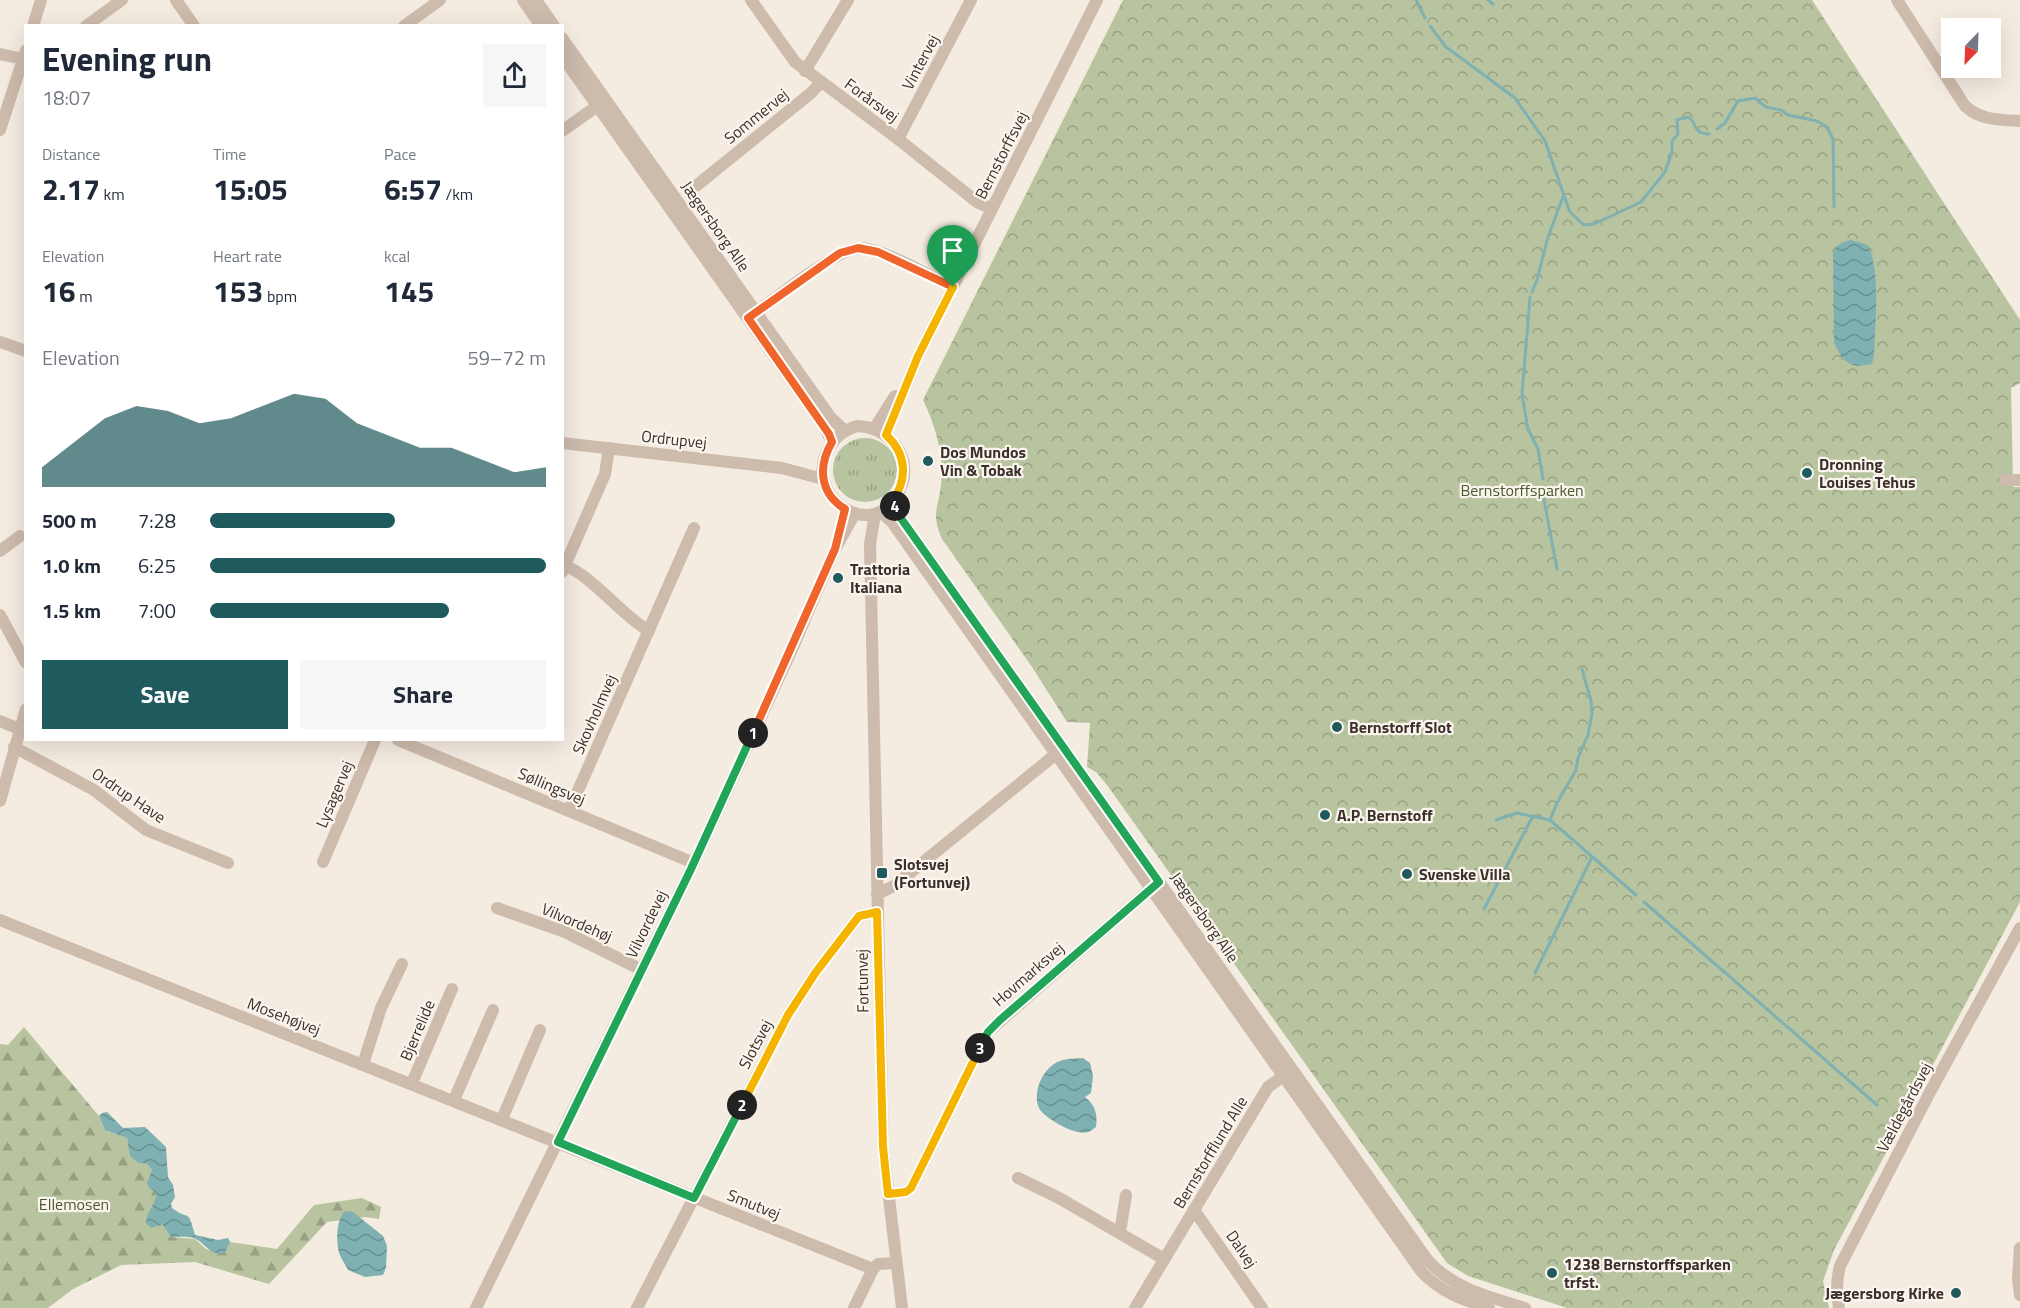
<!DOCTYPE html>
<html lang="en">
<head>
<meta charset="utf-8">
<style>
	:root { --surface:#fff; --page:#f6f6f7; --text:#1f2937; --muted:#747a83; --accent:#1f5a5e }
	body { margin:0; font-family:"Titillium Web",sans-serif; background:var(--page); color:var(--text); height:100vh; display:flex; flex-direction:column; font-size:22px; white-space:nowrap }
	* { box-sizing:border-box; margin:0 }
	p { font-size:20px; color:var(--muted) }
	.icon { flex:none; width:33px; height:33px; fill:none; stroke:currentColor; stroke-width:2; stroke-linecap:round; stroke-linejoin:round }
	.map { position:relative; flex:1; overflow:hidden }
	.sheet { position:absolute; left:24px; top:24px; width:540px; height:717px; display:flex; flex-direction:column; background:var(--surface); border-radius:0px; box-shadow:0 6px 24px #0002 }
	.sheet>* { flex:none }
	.needle { width:39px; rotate:203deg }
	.controls { position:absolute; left:1941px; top:18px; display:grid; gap:12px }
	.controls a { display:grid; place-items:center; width:60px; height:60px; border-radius:0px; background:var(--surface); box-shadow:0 6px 24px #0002; font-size:30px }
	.pin { position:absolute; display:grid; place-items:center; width:51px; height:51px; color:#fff; margin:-62px -26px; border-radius:50% 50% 50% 0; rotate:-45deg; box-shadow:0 0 6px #0007 }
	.pin .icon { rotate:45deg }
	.km { position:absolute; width:30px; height:30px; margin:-15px; border-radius:50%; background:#222; color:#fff; font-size:16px; line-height:30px; text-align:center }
	.round { display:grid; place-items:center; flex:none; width:63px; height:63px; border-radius:0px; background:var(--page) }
	.overview { display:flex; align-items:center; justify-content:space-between; height:102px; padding:0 18px }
	h1 { font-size:33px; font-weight:700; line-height:45px }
	.metrics { display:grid; grid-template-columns:repeat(3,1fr); gap:9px; height:102px; padding:6px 18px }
	.metrics div { display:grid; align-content:center }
	.metrics b { font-size:30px; font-weight:700 }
	.metrics small { font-size:16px; font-weight:400 }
	.metrics p { font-size:16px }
	.chart { height:168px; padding:12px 18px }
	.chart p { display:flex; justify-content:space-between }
	.chart svg { width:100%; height:108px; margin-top:6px; fill:var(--accent); opacity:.7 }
	.cta { display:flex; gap:12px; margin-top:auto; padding:12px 18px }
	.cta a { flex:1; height:69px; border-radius:0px; background:var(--accent); color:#fff; font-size:24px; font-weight:700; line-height:69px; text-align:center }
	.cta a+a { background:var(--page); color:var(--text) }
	ul { padding:0 18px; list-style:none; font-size:20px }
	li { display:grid; grid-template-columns:96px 72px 1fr; align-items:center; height:45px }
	li i { height:15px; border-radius:8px; background:var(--accent) }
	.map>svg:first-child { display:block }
</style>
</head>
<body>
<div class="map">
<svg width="2020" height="1308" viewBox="0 0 2020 1308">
	<defs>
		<pattern id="grass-tufts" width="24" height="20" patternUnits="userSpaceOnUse" patternTransform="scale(1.5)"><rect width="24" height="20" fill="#b8c4a0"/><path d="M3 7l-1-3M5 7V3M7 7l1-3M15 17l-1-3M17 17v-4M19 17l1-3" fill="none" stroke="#97a083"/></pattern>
		<pattern id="forest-firs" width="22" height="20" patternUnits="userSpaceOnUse" patternTransform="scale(1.5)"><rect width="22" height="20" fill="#b8c4a0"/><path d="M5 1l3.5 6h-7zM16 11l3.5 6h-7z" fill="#97a083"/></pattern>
		<pattern id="park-crowns" width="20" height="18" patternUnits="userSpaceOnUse" patternTransform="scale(1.5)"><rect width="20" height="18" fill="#b8c4a0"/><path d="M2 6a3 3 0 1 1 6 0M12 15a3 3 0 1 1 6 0" fill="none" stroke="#97a083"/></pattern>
		<pattern id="water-waves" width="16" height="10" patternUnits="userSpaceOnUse" patternTransform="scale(1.5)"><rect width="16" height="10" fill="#7fb0b2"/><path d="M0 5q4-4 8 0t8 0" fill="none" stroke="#699091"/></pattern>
	</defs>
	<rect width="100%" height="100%" fill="#f4ebe1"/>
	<circle fill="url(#grass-tufts)" cx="865" cy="470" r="32"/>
	<polygon fill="url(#forest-firs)" points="24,1027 99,1116 105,1130 127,1138 130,1150 139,1163 147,1164 152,1170 157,1193 155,1206 162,1224 171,1237 195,1239 206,1249 225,1253 230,1242 277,1249 314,1205 362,1198 381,1207 379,1219 365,1217 327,1222 269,1284 195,1262 121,1265 73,1289 48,1308 0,1308 0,1044 8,1045"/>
	<path fill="url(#park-crowns)" d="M 1123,0 L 1812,0 L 2020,320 L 2020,383 L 2011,388 L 2013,487 L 2020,487 L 2020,902 L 1834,1250 L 1823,1281 L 1829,1308 L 1567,1308 L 1468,1276 L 1447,1263 L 1107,785 L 1096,772 L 1087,767 L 1090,723 L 1067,722 L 1032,667 L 942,539 C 931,513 938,510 941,485 C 944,455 936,427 923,400 Z"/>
	<g fill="url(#water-waves)">
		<path d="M 1851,240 L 1868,245 C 1881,272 1875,325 1874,355 L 1872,364 L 1858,366 L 1850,364 L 1842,358 L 1834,343 L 1833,253 C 1837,244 1841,242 1851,240 Z"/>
		<path d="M 1083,1058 L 1090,1063 L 1093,1076 L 1091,1093 L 1085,1097 C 1095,1105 1098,1114 1096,1127 C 1093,1129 1091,1131 1088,1132 C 1076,1136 1045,1119 1039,1108 C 1032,1092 1043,1067 1060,1061 C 1067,1058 1076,1059 1083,1058 Z"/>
		<path d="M 107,1112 L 123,1128 L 145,1127 L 166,1147 L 168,1177 L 173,1185 L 175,1197 L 171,1204 L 172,1208 C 191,1222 187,1207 195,1235 L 218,1240 L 228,1238 L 230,1242 L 225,1253 C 211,1257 207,1245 196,1239 C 190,1236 178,1237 171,1237 L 162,1224 L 151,1228 L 146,1223 C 147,1210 154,1208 157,1193 L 149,1188 L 147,1183 L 152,1170 L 147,1164 L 139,1163 L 130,1156 L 127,1138 L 105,1130 L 99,1116 L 102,1113 Z"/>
		<path d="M 345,1211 L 353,1212 L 383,1236 L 387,1246 L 386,1268 L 383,1275 L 365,1277 L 348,1270 C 345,1264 341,1258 339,1253 C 336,1241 336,1220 345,1211 Z"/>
	</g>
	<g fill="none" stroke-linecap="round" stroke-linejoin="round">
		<g stroke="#7fb0b2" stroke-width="3">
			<polyline points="1416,0 1425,18"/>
			<polyline points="1488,0 1493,4"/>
			<path d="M 1430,26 L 1446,47 L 1515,98 L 1545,141 L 1568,207 L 1570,212 L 1584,225 L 1594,224 L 1641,202 L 1665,172 L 1672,152 L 1672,141 L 1678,134 L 1677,120 L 1688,117 C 1699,124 1691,133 1709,134"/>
			<polyline points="1717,129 1725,123 1738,101 1755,98 1766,107 1781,110 1788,115 1817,121 1827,127 1833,139 1834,207"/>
			<polyline points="1532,292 1537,280 1548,237 1563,197"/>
			<polyline points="1530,297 1522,395 1528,429 1538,449 1543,479"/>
			<polyline points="1542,489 1557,569"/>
			<polyline points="1496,820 1517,813 1550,820 1636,895"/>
			<polyline points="1550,820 1557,803 1576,770 1578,758 1588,735 1592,714 1591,701 1582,669"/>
			<polyline points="1644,902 1877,1105"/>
			<polyline points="1484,909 1533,816"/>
			<polyline points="1535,973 1592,857"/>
		</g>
		<g stroke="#cdbbac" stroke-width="12">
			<polyline points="176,0 194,26"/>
			<polyline points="523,0 541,26"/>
			<polyline points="536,0 554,26"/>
			<polyline points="751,0 795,62 898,139 977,202 992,209"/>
			<path d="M 1897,0 L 1965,106 C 1980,120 2000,120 2020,121"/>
			<polyline points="33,26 41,0"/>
			<polyline points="86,26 122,0"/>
			<polyline points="404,26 440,0"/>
			<polyline points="562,38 831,418 845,431"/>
			<polyline points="0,54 23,59"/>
			<polyline points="562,56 823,425 832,442"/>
			<polyline points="805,71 848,0"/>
			<polyline points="0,130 26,50"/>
			<polyline points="562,131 603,102"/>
			<polyline points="898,139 971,0"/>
			<polyline points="696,186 811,93 820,83"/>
			<path d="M 752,315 C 774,300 837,248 860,248 C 885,249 929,276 953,287"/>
			<polyline points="0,342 26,351"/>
			<path d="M 857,426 C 884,427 907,448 904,477 C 903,484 899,492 895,498 C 866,542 802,492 829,448 C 835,436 844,430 857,426 Z"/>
			<polyline points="874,429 895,396"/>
			<polyline points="886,435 918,356 1097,0"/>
			<polyline points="562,443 782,468 823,479"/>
			<polyline points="2005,480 2020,480"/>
			<path d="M 892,502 L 900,517 L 1426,1258 C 1452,1289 1488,1296 1525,1308"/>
			<path d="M 881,512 L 892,522 L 1421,1271 C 1440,1292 1463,1300 1489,1308"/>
			<polyline points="875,514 870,544 883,1147 902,1308"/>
			<polyline points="0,551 20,536"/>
			<path d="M 562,564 C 595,577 618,613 649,631"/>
			<polyline points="562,572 605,474 609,448"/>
			<polyline points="0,615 26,663"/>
			<polyline points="0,721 19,729"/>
			<polyline points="398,740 694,863"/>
			<polyline points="14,747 94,790 146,830 228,863"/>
			<polyline points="0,801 26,709"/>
			<polyline points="569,811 694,528"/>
			<polyline points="323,862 375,740"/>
			<polyline points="877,894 894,886 1056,754"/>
			<polyline points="497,908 565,932 642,970"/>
			<polyline points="0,920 873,1269"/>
			<polyline points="363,1064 381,1008 402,964"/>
			<polyline points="412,1083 452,989"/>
			<polyline points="454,1100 493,1010"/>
			<polyline points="502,1119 540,1030"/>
			<polyline points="1018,1178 1059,1198 1164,1259"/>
			<polyline points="888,1194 906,1192 911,1188 988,1032 1156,884"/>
			<polyline points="1194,1210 1262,1308"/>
			<polyline points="1120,1232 1126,1195"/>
			<polyline points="2020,1248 2018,1279 2020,1295"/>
			<polyline points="476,1308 691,869 794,645 835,549 855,513"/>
			<polyline points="637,1308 788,1015 816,972 859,916 877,912"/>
			<polyline points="854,1308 873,1269 878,1264 896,1263"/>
			<polyline points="1135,1308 1268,1087 1289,1072"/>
			<path d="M 1839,1308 C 1836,1293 1836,1281 1840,1266 L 1930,1092 L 2020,928"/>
		</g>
	</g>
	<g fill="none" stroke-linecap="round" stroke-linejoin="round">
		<g stroke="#fff" stroke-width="12">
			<path id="split-1" d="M 753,733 L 835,549 L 845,509 C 819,493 818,466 832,442 L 829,434 L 748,318 L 840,253 L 858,248 L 878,252 L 953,287"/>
		</g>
		<g stroke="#fff" stroke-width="12">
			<polyline id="split-2" points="742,1105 694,1198 558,1142 691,869 753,733"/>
		</g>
		<g stroke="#fff" stroke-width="12">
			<polyline id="split-3" points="742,1105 788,1015 816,972 859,916 877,912 883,1147 888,1194 906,1192 911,1188 980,1048"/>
		</g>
		<g stroke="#fff" stroke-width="12">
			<polyline id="split-4" points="895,506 900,517 1159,882 1000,1020 988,1032 980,1048"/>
		</g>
		<g stroke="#fff" stroke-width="12">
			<path id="split-5" d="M 895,506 L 892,502 C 908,479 907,454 886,435 L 918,356 L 953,287"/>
		</g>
		<use href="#split-1" stroke="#f0652b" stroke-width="8"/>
		<use href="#split-2" stroke="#22a559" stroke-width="8"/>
		<use href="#split-3" stroke="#f5b400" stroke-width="8"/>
		<use href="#split-4" stroke="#22a559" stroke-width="8"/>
		<use href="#split-5" stroke="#f5b400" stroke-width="8"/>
	</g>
	<g fill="#1f5a5e" stroke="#fbf5ee" stroke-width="2">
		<circle cx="928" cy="461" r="6"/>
		<circle cx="1807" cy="473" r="6"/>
		<circle cx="838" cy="578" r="6"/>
		<circle cx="1337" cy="727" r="6"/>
		<circle cx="1325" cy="815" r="6"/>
		<rect x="876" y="867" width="12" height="12" rx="3"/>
		<circle cx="1407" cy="874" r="6"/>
		<circle cx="1552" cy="1273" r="6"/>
		<circle cx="1956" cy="1293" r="6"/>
	</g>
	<g text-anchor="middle" stroke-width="4.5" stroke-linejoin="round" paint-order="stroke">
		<g font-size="16" fill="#3b302b" stroke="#fbf5ee">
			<text transform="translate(920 62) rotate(-62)" y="6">Vintervej</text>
			<text transform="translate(872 100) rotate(36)" y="6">Forårsvej</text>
			<text transform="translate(756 116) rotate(-39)" y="6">Sommervej</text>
			<text transform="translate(1001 155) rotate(-63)" y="6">Bernstorffsvej</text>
			<text transform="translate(716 226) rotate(55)" y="6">Jægersborg Alle</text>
			<text transform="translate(674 439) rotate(6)" y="6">Ordrupvej</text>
			<text transform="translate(594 714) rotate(-66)" y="6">Skovholmvej</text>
			<text transform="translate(552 786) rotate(23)" y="6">Søllingsvej</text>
			<text transform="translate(334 794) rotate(-67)" y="6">Lysagervej</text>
			<text transform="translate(129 795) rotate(34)" y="6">Ordrup Have</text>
			<text transform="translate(1205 917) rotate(55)" y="6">Jægersborg Alle</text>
			<text transform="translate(577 922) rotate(23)" y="6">Vilvordehøj</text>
			<text transform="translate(646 924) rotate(-64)" y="6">Vilvordevej</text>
			<text transform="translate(1028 974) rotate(-41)" y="6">Hovmarksvej</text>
			<text transform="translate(862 981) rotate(-91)" y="6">Fortunvej</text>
			<text transform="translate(284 1016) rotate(21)" y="6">Mosehøjvej</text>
			<text transform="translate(417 1030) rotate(-67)" y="6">Bjerrelide</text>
			<text transform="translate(755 1044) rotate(-62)" y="6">Slotsvej</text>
			<text transform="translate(1904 1107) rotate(-62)" y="6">Vældegårdsvej</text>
			<text transform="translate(1210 1152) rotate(-59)" y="6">Bernstorfflund Alle</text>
			<text transform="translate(754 1204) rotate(22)" y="6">Smutvej</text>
			<text transform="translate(1242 1249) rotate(56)" y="6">Dalvej</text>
		</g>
		<g font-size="16" font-weight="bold" fill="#3b302b" stroke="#fbf5ee" text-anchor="start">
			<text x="940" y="458">Dos Mundos<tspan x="940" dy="18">Vin &amp; Tobak</tspan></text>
			<text x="1819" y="470">Dronning<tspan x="1819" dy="18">Louises Tehus</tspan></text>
			<text x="850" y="575">Trattoria<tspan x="850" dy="18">Italiana</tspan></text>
			<text x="1349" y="733">Bernstorff Slot</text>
			<text x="1337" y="821">A.P. Bernstoff</text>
			<text x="894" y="870">Slotsvej<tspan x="894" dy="18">(Fortunvej)</tspan></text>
			<text x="1419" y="880">Svenske Villa</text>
			<text x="1564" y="1270">1238 Bernstorffsparken<tspan x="1564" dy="18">trfst.</tspan></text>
			<text x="1944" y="1299" text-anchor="end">Jægersborg Kirke</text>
		</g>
		<g font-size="16" fill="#4a5a2e" stroke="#fbf5ee">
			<text x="1522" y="496">Bernstorffsparken</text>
			<text x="74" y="1210">Ellemosen</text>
		</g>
	</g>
</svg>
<div class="controls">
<a><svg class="needle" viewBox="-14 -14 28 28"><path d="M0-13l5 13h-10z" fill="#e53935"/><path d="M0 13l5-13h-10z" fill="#747a83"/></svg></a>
</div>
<div class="pin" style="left:953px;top:287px;background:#1e9e55"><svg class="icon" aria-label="arrive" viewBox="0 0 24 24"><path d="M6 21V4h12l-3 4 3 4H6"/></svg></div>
<b class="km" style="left:753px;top:733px">1</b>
<b class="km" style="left:742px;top:1105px">2</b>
<b class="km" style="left:980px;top:1048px">3</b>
<b class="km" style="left:895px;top:506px">4</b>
<section class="sheet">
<div class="overview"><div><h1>Evening run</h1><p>18:07</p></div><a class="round"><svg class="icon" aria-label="share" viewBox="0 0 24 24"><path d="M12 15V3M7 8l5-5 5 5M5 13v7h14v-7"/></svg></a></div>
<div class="metrics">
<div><p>Distance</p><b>2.17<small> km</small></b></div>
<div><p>Time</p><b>15:05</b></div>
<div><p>Pace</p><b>6:57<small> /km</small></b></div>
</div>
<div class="metrics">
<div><p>Elevation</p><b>16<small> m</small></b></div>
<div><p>Heart rate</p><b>153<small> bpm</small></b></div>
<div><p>kcal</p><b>145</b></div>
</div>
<div class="chart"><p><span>Elevation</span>59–72 m</p>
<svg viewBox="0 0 160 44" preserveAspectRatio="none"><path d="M0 44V36L10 26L20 16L30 11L40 13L50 18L60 16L70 11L80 6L90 8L100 18L110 23L120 28L130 28L140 33L150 38L160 36V44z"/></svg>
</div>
<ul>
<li><b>500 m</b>7:28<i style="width:55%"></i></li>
<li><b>1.0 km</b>6:25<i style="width:100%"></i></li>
<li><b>1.5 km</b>7:00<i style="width:71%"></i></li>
</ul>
<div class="cta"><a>Save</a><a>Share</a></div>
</section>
</div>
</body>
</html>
